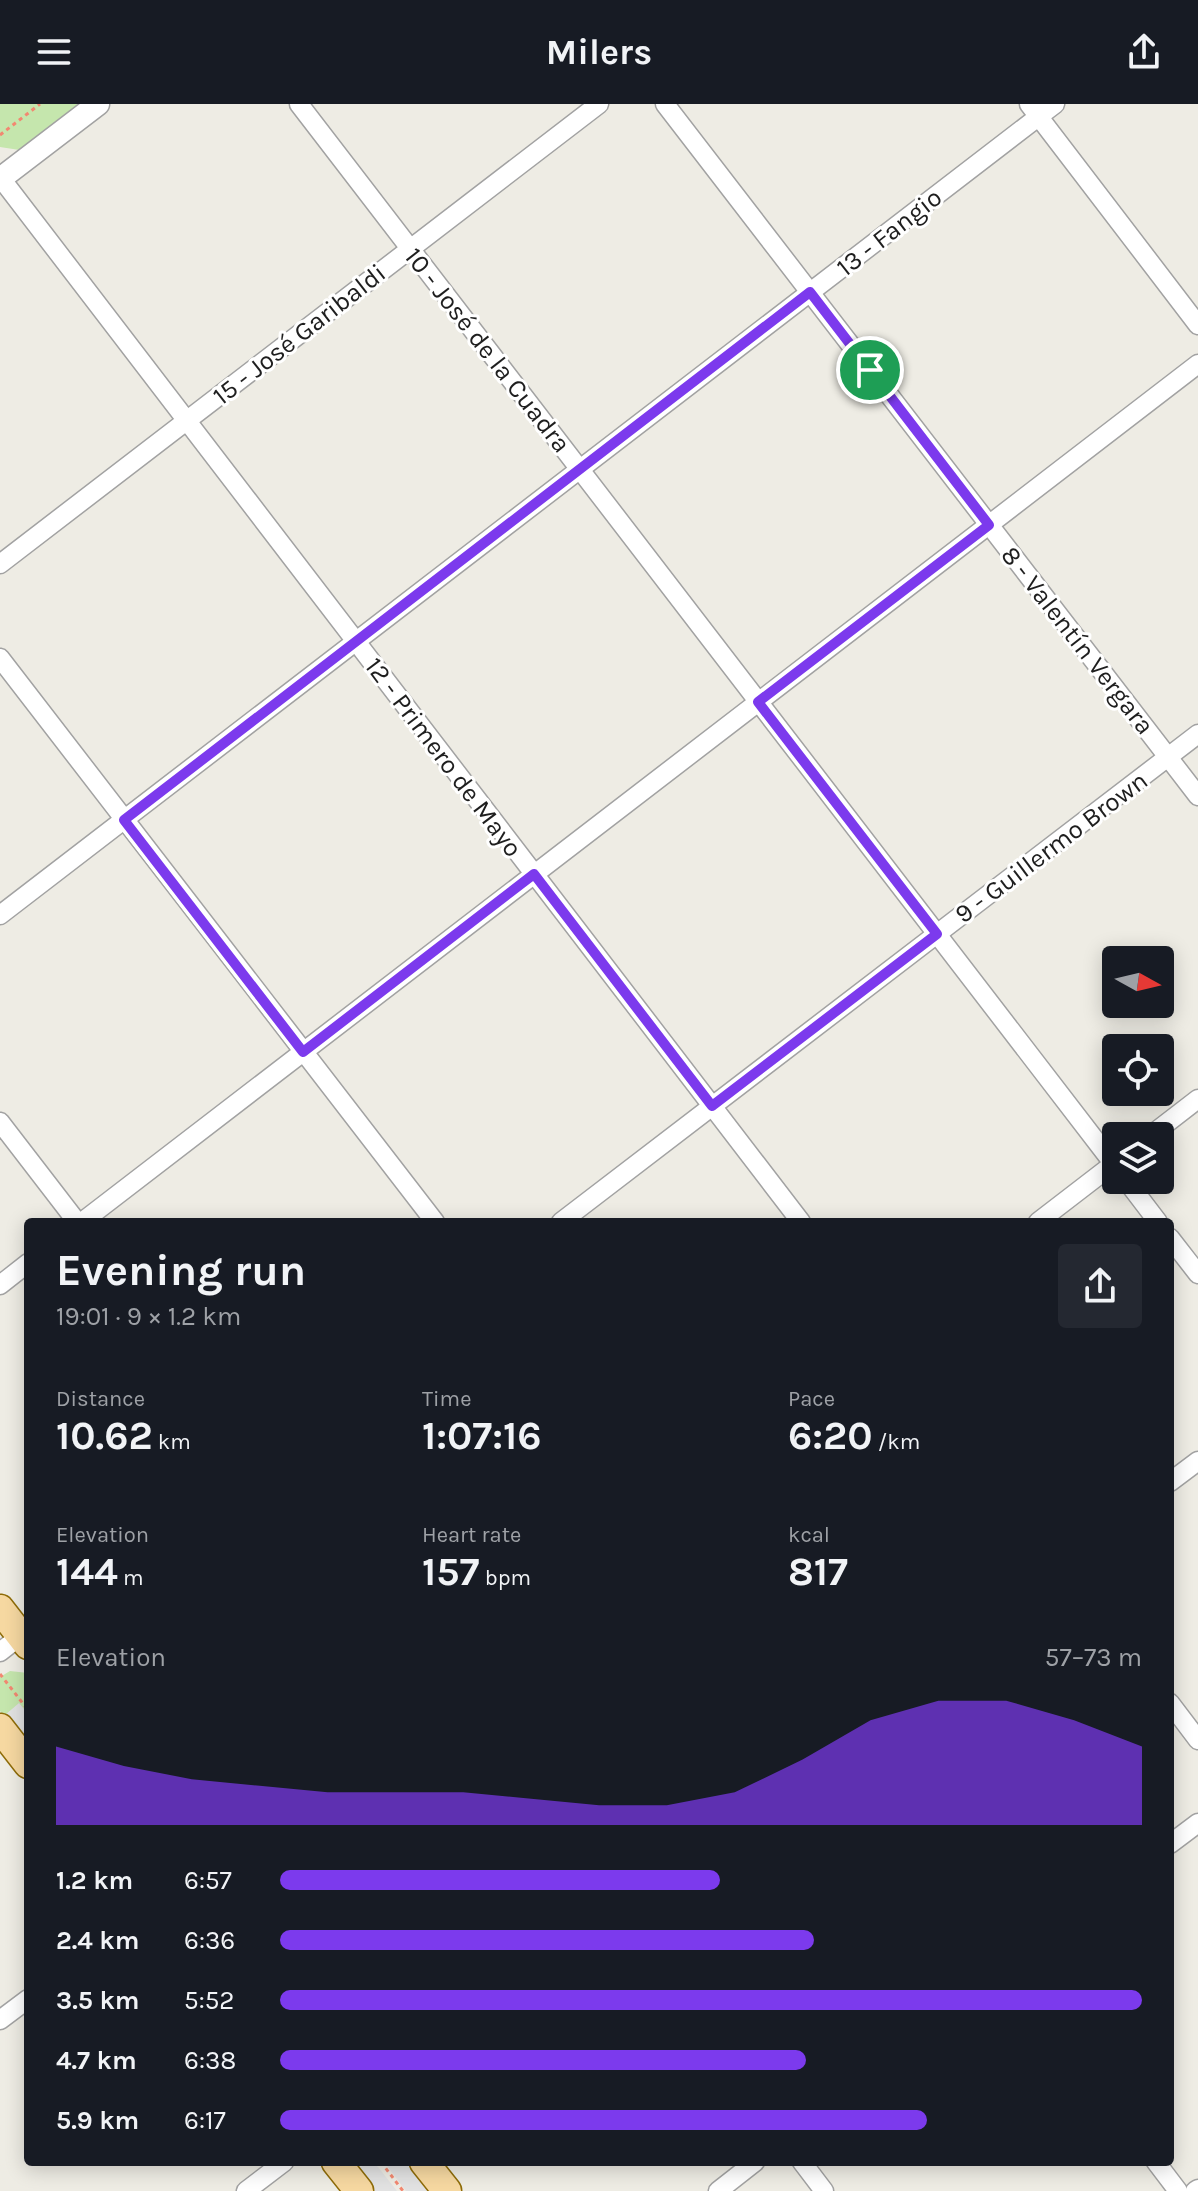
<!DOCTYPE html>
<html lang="en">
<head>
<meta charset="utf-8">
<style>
	:root { --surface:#171b24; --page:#242831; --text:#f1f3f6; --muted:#9ea1a6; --accent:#7c3aed }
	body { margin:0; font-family:Karla,sans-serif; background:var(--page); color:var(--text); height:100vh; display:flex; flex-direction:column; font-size:30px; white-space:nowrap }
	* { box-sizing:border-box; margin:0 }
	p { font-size:26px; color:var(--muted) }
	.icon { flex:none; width:44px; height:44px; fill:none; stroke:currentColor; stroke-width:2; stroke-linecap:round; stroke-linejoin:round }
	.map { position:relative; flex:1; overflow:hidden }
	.panel { position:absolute; left:24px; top:1114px; width:1150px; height:948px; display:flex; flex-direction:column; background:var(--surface); border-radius:8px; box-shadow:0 4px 20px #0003 }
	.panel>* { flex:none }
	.needle { width:52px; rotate:98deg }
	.buttons { position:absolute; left:1102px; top:842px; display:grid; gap:16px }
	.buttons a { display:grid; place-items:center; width:72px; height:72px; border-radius:8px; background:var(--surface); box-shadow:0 4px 20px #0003; font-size:40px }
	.pin { position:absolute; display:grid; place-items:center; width:68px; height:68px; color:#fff; margin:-34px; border:4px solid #fff; border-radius:50%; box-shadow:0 2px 8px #0007 }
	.round { display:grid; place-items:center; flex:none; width:84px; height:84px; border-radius:8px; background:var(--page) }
	.overview { display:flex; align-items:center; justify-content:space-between; height:136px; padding:0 32px }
	h1 { font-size:44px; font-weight:700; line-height:60px }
	.figures { display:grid; grid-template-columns:repeat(3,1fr); gap:12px; height:136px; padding:8px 32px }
	.figures div { display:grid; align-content:center }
	.figures b { font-size:40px; font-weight:700 }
	.figures small { font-size:22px; font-weight:400 }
	.figures p { font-size:22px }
	.chart { height:224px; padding:16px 32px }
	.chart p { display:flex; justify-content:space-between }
	.chart svg { width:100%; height:144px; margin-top:8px; fill:var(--accent); opacity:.7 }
	ul { padding:0 32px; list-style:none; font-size:26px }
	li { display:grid; grid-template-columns:128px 96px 1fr; align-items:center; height:60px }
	li i { height:20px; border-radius:10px; background:var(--accent) }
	header { display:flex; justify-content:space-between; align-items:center; height:104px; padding:0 32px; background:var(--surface); font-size:36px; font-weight:700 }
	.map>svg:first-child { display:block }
</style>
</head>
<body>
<header><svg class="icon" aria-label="menu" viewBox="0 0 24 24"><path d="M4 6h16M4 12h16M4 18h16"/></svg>Milers<svg class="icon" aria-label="share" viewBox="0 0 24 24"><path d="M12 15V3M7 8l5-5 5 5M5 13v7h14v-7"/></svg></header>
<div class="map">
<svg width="1198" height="2087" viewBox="0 0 1198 2087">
	<rect width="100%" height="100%" fill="#eeece4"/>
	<g fill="#c5e6ad">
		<polygon points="0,0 87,0 26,47 0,43"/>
		<polygon points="10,1567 28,1569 28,1610 19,1600 4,1612 0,1607 0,1573"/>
	</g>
	<g fill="#e2e2e2">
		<polygon points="19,1599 28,1610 28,1643 4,1612"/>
		<polygon points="368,2058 374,2058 397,2087 371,2087 356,2067"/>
		<polygon points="384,2058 409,2058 432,2087 406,2087"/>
	</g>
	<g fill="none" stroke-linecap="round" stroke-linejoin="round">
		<g stroke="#a2a2a2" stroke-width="21">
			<g id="minor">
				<polyline points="299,0 1116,1063"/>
				<polyline points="665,0 1198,692"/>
				<polyline points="1029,0 1198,221"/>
				<polyline points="0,73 801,1118"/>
				<polyline points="0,460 599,0"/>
				<polyline points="0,554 435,1118"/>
				<polyline points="0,811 1055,0"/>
				<polyline points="0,1018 77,1118"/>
				<polyline points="1150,1032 1198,995"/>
				<polyline points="1126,1076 1158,1118"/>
				<polyline points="82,1118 1198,260"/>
				<polyline points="561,1118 1198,630"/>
				<polyline points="1038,1118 1116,1058"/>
				<polyline points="1170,1134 1198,1170"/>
				<polyline points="0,1181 28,1159"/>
				<polyline points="1170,1378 1198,1357"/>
				<polyline points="0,1548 28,1526"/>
				<polyline points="1170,1599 1198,1636"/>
				<polyline points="1170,1740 1198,1719"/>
				<polyline points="0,1916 28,1895"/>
				<polyline points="802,2058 824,2087"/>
				<polyline points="1156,2058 1178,2087"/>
				<polyline points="246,2087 284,2058"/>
				<polyline points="718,2087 755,2058"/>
				<polyline points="1195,2087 1198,2085"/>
			</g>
		</g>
		<g stroke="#a2a2a2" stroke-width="25">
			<polyline id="tertiary" points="0,75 98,0"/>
		</g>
		<g stroke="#8f6c08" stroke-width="31">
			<g id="primary">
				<polyline points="0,1505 28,1541"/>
				<polyline points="0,1624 28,1660"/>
				<polyline points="336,2058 359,2087"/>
				<polyline points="424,2058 447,2087"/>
			</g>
		</g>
		<g stroke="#f28871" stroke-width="3" stroke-dasharray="4 4" stroke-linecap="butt">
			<polyline points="0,31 40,0"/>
			<polyline points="0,1570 28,1606"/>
			<polyline points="381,2058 403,2087"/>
		</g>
		<use href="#minor" stroke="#fff" stroke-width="18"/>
		<use href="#tertiary" stroke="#fff" stroke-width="22"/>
		<use href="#primary" stroke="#f6d8a1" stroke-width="28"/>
	</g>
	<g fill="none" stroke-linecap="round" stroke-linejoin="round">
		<g stroke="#fff" stroke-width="16">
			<polygon id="route" points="810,188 989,421 758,598 937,830 712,1002 534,770 303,948 124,716"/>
		</g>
		<use href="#route" stroke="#7c3aed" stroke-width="10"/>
	</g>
	<g text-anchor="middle" stroke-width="6" stroke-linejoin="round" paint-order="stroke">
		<g font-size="26" fill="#1e1e1e" stroke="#fff">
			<text transform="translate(889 128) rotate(-38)" y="9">13 - Fangio</text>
			<text transform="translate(299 230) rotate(-38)" y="9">15 - José Garibaldi</text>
			<text transform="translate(488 246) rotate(52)" y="9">10 - José de la Cuadra</text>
			<text transform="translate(1078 536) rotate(52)" y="9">8 - Valentín Vergara</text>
			<text transform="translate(444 653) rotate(53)" y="9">12 - Primero de Mayo</text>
			<text transform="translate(1051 743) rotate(-37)" y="9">9 - Guillermo Brown</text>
		</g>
	</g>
</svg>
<div class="buttons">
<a><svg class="needle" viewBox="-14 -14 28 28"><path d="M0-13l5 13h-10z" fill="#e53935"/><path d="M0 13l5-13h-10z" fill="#9ea1a6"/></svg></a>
<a><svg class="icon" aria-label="locate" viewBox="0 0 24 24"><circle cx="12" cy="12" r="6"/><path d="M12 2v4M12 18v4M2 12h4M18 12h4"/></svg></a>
<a><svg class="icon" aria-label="layers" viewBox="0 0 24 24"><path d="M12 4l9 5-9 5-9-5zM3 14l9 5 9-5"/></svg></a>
</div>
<div class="pin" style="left:870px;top:266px;background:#1e9e55"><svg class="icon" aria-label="arrive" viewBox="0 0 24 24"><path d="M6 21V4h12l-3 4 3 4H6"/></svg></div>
<section class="panel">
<div class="overview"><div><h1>Evening run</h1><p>19:01 · 9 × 1.2 km</p></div><a class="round"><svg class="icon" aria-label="share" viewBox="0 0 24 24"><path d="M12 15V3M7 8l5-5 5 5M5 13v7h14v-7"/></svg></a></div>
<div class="figures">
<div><p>Distance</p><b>10.62<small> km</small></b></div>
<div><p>Time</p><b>1:07:16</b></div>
<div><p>Pace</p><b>6:20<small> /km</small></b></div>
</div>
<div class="figures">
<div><p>Elevation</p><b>144<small> m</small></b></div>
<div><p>Heart rate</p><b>157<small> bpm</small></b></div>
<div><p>kcal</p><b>817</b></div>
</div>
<div class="chart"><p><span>Elevation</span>57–73 m</p>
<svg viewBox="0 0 160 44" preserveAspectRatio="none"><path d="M0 44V20L10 26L20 30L30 32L40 34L50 34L60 34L70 36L80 38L90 38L100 34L110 24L120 12L130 6L140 6L150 12L160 20V44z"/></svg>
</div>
<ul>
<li><b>1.2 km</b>6:57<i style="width:51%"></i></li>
<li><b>2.4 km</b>6:36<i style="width:62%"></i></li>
<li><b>3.5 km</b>5:52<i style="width:100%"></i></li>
<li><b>4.7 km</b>6:38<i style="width:61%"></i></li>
<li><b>5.9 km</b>6:17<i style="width:75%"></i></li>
</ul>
</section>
</div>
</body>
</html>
